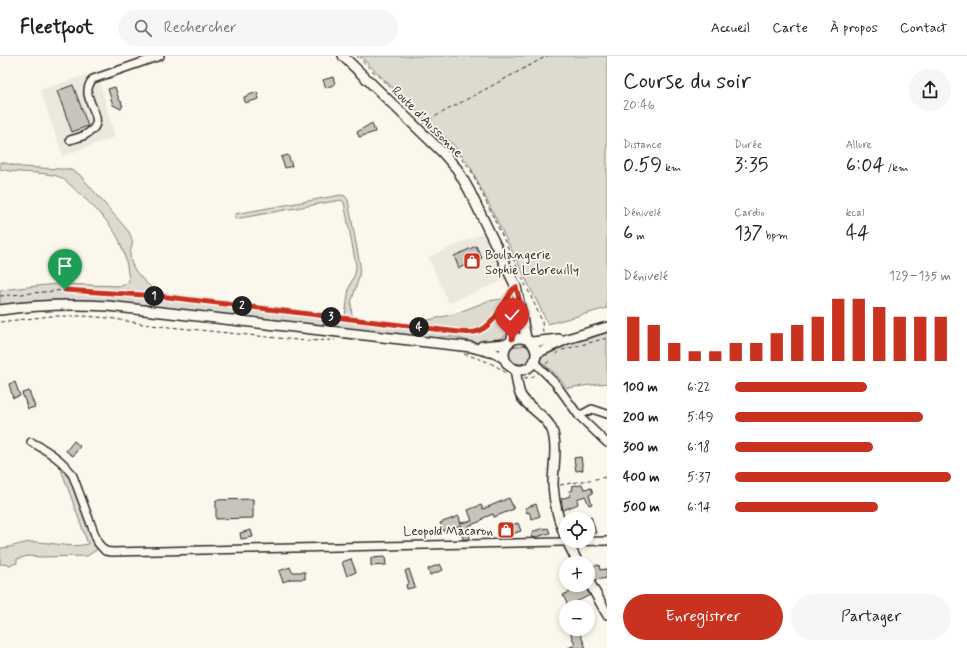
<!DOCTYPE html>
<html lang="fr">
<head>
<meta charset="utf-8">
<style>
	:root { --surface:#fff; --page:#f6f6f6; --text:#202124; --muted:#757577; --line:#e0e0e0; --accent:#c8321e }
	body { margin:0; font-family:Mynerve,sans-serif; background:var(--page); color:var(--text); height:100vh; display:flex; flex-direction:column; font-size:15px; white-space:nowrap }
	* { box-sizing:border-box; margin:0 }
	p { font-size:13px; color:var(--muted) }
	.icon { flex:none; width:22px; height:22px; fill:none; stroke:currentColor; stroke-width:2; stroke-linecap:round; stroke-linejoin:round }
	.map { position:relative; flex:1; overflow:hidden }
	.sheet { display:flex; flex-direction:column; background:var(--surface); width:360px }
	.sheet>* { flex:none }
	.fabs { position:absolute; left:559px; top:456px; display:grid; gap:8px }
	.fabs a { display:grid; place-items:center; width:36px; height:36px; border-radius:50%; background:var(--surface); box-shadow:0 2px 6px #0003; font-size:20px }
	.pin { position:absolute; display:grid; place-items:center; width:34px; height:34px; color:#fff; margin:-41px -17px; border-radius:50% 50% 50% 0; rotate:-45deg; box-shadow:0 0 4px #0007 }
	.pin .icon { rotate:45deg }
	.km { position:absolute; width:20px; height:20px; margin:-10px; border-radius:50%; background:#222; color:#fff; font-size:11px; line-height:20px; text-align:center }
	.round { display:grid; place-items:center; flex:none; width:42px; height:42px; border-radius:21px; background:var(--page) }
	.overview { display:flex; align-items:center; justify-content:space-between; height:68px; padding:0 16px }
	h1 { font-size:22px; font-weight:600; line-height:30px }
	.metrics { display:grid; grid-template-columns:repeat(3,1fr); gap:6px; height:68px; padding:4px 16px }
	.metrics div { display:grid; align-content:center }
	.metrics b { font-size:20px; font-weight:600 }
	.metrics small { font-size:11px; font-weight:400 }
	.metrics p { font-size:11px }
	.chart { height:112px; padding:8px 16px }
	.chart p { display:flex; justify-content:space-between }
	.chart svg { width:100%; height:72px; margin-top:4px; stroke:var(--accent); stroke-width:6 }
	.cta { display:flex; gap:8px; margin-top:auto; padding:8px 16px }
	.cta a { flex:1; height:46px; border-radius:24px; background:var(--accent); color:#fff; font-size:16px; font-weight:600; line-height:46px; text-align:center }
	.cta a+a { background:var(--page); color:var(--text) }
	ul { padding:0 16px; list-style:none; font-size:13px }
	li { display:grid; grid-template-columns:64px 48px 1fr; align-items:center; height:30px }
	li i { height:10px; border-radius:5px; background:var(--accent) }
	header { display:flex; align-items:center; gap:24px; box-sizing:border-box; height:56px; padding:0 20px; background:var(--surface); border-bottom:1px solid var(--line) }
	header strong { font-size:19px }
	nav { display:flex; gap:22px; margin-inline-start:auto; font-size:14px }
	.search { width:280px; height:36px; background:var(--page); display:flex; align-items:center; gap:10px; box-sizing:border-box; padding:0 14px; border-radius:22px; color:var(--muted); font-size:15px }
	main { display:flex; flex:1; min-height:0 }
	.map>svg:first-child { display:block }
</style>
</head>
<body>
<header>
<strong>Fleetfoot</strong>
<div class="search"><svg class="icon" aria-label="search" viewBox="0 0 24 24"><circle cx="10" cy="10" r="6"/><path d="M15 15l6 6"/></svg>Rechercher</div>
<nav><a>Accueil</a><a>Carte</a><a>À propos</a><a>Contact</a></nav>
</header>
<main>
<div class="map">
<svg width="607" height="592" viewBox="0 0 607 592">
	<rect width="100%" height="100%" fill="#fbf7ec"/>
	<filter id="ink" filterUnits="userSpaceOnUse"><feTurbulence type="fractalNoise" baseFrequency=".025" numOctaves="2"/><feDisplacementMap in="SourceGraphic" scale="8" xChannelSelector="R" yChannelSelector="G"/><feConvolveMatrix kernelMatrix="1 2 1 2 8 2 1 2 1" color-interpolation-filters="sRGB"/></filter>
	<g filter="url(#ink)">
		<g fill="#ebe8de">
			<polygon points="143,1 144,11 100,27 115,81 63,100 40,34"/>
			<polygon points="486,176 509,222 449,247 428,201"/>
		</g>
		<g fill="#dddad0" stroke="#84827e">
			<polygon points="360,0 607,0 607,252 548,268 471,112 454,89 425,63"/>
			<path d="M 0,106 L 22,111 L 60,113 L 69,113 L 79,118 L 129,176 C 136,190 130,189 130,200 C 131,216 148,228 158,237 L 345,260 L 349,232 L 355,218 L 356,209 L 344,146 L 341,144 L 235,163 L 235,158 L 341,139 L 345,140 L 348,144 L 360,209 L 359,221 L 351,247 L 352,261 L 412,268 L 454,258 L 488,245 L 502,243 L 512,228 C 518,264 516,291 472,286 C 466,285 460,282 454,281 C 446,280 437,282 429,282 L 92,244 C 61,243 31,244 0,249 L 0,234 L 56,228 L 122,230 L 129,226 C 125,182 112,168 81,139 C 74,133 66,123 57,120 C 38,115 19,118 0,113 Z"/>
			<path d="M 607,276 L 607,327 L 567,332 L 556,318 L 541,306 L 540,302 C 551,287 575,287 592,282 C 597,280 602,278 607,276 Z"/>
			<path d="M 531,289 C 535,300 529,309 517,308 C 509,305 507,299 509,291 Z"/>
			<path d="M 66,412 L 71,419 L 98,493 L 87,500 L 40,501 L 28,500 L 17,503 L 17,507 L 11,509 L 0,508 L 0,492 C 11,492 20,487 31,486 C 51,485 67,493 88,488 L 61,413 Z"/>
		</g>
		<g fill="#c7c4bc" stroke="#2b2b2b">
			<polygon points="333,21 335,28 326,32 323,24"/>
			<polygon points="73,29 88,70 72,76 57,35"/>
			<polygon points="115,31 119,44 122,46 121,48 123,49 121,53 113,49 108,33"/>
			<polygon points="257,36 259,43 245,47 244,41"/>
			<polygon points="372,67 375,76 359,81 357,76"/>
			<polygon points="288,99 292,110 285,112 281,101"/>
			<polygon points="476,190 482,202 459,212 454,200"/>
			<polygon points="15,326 20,340 13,342 9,328"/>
			<polygon points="29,335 35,351 28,353 22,337"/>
			<polygon points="74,385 80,390 73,400 66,395"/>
			<polygon points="581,401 583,414 576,415 574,402"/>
			<polygon points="582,428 584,433 591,432 593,437 589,439 592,448 589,449 585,440 577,443 578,448 563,454 561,443 570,440 569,435 573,434 572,430 577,429 578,430"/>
			<polygon points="509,442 514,453 494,461 493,458 483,462 483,463 479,466 468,470 470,483 463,483 460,467 472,465 468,454 481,449 483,453"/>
			<polygon points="253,443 253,462 216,463 216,444"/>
			<polygon points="536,448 540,460 532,463 529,456 527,457 525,452"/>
			<polygon points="459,460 461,469 444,476 440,467"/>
			<polygon points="591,460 596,477 590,479 587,462"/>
			<polygon points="518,467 521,475 503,481 500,473"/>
			<polygon points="544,472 544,473 548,472 550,477 533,482 531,476"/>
			<polygon points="251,474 253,481 241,483 240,477"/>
			<polygon points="385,501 386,509 371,510 371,502"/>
			<polygon points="351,503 356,516 347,520 342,506"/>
			<polygon points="440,508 443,514 430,519 428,513"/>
			<polygon points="599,509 600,514 606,513 607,522 595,524 588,516 589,510"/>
			<polygon points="290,511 292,516 305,516 305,523 291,523 283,526 279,515"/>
			<polygon points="409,513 415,531 407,533 406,529 409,527 405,515"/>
			<polygon points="575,529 579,534 585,531 590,539 568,550 563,539 570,536 569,532"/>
			<polygon points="569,573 578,573 586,592 568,592 575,589"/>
		</g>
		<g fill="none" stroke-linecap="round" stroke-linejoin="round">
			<g stroke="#2b2b2b" stroke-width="10">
				<g id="minor">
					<path d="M 70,84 C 76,82 83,81 88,77 C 112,62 75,43 93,23 L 160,0"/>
					<polyline points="534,306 556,328 579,360 607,387"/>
					<polyline points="579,360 592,353 607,358"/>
					<path d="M 31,386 C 47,394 64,405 73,420 L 98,487 L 105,495 L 112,496 L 607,485"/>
				</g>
			</g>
			<g stroke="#2b2b2b" stroke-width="12">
				<g id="major">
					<polyline points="343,0 443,97 457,113 469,134 516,231 526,282"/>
					<path d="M 0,254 C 36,249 71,248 108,250 L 471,291 L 494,297 L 504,302"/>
					<circle cx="520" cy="298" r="16"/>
					<polyline points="512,283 518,256"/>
					<polyline points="532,286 559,283"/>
					<polyline points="482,290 506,288"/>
					<polyline points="537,297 567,283 607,271"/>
					<path d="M 515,313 C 517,322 517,333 521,340 C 529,353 546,359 552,374 C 558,390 553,412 553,429 C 554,447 559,466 566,482"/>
					<polyline points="567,485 578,507"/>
					<polyline points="588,524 607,558"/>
				</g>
			</g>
			<g stroke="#2b2b2b" stroke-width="1" stroke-dasharray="4 3" stroke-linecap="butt">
				<polyline points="357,0 450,88 471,114 529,236 542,265 543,278"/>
				<polyline points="423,67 547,0"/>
				<path d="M 0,240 L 65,234 L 128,237 L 459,276 C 464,276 469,277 475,276 C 492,274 501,250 510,237"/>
				<polyline points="0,266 51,260 83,260 109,262 150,269 307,285 335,284"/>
				<polyline points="562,294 607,282"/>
				<path d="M 464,298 C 480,303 495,307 507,318"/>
				<polyline points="546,308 558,296"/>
				<polyline points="524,322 532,321 537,318"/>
				<polyline points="560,429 607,421"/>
			</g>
			<use href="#minor" stroke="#fbf7ec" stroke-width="7"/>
			<use href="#major" stroke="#fbf7ec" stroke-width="9"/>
		</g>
	</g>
	<g fill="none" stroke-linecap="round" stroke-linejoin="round" filter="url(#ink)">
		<g stroke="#fff" stroke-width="8">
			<path id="route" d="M 65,234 L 159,240 L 459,276 C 464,276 470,277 475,276 C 493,273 503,247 512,234 L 516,231 L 520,246 L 512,283"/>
		</g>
		<use href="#route" stroke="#c8321e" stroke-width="5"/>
	</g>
	<defs>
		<g id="shop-square" transform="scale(0.9)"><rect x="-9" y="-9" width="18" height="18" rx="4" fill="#c8321e" stroke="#fbf7ec"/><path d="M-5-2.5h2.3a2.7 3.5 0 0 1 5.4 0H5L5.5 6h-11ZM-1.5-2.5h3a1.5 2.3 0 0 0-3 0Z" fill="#fff"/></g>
	</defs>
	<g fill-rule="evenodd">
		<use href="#shop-square" x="472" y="205"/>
		<use href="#shop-square" x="506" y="474"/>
	</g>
	<g text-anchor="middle" stroke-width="3.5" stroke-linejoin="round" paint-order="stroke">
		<g font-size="13" fill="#2b2b2b" stroke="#fbf7ec">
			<text transform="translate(428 65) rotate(45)" y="5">Route d'Aussonne</text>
		</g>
		<g font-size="13" fill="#2b2b2b" stroke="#fbf7ec" text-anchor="start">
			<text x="485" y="203">Boulangerie<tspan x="485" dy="15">Sophie Lebreuilly</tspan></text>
			<text x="493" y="479" text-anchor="end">Leopold Macaron</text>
		</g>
	</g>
</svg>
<div class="fabs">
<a><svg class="icon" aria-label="locate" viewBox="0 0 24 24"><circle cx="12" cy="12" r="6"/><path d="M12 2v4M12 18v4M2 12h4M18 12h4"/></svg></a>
<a>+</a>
<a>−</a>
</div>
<div class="pin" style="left:65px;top:234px;background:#1e9e55"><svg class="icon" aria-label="arrive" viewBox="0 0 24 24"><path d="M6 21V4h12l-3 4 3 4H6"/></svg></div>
<div class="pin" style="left:512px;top:283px;background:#d93025"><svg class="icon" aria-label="check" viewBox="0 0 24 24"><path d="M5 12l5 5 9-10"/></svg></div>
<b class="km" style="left:154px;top:240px">1</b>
<b class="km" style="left:242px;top:250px">2</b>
<b class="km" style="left:331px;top:261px">3</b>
<b class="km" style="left:419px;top:271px">4</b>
</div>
<section class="sheet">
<div class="overview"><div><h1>Course du soir</h1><p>20:46</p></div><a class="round"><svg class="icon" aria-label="share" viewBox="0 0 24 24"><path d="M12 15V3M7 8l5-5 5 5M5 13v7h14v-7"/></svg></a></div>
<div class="metrics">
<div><p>Distance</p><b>0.59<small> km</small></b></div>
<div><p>Durée</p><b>3:35</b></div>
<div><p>Allure</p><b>6:04<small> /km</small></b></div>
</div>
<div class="metrics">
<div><p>Dénivelé</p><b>6<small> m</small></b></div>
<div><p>Cardio</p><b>137<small> bpm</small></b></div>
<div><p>kcal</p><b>44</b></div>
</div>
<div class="chart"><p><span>Dénivelé</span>129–135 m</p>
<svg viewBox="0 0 160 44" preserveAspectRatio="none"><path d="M5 44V17M15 44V22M25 44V33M35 44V38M45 44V38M55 44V33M65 44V33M75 44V27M85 44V22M95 44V17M105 44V6M115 44V6M125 44V11M135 44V17M145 44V17M155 44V17"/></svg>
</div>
<ul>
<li><b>100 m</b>6:22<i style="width:61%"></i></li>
<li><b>200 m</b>5:49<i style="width:87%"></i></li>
<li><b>300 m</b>6:18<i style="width:64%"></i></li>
<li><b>400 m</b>5:37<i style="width:100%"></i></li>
<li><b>500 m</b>6:14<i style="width:66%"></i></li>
</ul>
<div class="cta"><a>Enregistrer</a><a>Partager</a></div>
</section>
</main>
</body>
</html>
